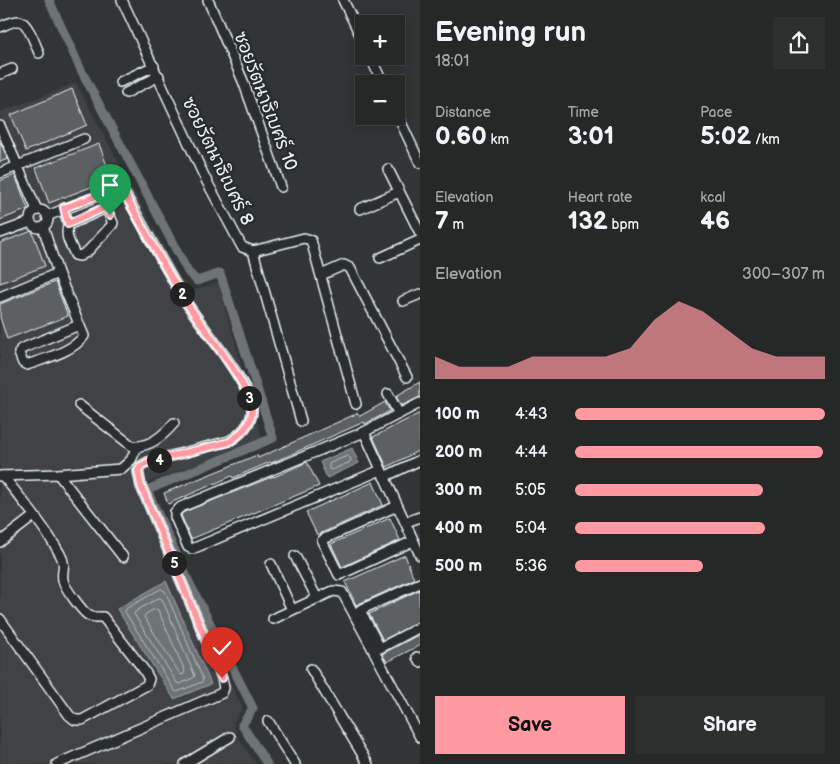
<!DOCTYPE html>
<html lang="en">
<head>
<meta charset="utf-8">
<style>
	:root { --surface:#262828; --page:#2e3030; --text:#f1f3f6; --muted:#a4a6a8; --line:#424445; --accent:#ff9aa2 }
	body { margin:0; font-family:"Balsamiq Sans","Playpen Sans Thai",sans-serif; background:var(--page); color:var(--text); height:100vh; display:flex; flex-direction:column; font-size:19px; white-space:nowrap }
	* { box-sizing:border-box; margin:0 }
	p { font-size:16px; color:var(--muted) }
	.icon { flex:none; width:28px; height:28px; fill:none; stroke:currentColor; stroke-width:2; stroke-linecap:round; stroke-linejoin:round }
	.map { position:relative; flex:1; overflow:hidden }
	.sheet { display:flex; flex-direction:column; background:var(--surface); width:420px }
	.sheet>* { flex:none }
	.fabs { position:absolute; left:355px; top:15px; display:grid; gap:10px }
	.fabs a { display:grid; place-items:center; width:50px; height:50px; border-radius:0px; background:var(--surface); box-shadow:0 2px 12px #0003,0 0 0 1px var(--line); font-size:25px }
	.pin { position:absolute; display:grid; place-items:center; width:42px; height:42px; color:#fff; margin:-51px -21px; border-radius:50% 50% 50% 0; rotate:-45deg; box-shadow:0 0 5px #0007 }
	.pin .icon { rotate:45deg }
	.km { position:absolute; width:25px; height:25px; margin:-12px; border-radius:50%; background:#222; color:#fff; font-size:14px; line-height:25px; text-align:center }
	.round { display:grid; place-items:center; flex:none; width:52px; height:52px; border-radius:0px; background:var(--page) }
	.overview { display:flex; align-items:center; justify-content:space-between; height:85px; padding:0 15px }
	h1 { font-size:28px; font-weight:700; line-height:38px }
	.figures { display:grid; grid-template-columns:repeat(3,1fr); gap:8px; height:85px; padding:5px 15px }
	.figures div { display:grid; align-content:center }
	.figures b { font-size:25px; font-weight:700 }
	.figures small { font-size:14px; font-weight:400 }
	.figures p { font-size:14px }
	.chart { height:140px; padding:10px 15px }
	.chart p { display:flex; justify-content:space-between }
	.chart svg { width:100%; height:90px; margin-top:5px; fill:var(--accent); opacity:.7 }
	.button { display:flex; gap:10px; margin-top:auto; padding:10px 15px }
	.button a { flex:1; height:58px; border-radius:0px; background:var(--accent); color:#111; font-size:20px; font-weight:700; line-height:58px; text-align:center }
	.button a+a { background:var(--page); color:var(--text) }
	ul { padding:0 15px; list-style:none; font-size:16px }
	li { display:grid; grid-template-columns:80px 60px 1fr; align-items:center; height:38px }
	li i { height:12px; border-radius:6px; background:var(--accent) }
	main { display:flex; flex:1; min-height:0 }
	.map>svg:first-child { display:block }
</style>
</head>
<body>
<main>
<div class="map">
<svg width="420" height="764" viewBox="0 0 420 764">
	<rect width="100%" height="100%" fill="#323536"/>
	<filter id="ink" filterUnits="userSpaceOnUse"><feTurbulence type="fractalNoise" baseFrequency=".02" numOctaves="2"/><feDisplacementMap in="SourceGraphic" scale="10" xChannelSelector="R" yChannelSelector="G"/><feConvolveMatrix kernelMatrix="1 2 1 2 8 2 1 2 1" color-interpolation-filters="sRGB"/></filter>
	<g filter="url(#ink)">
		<polygon fill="#3f4244" points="76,83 180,277 192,291 218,282 262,439 141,485 176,577 243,708 233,722 236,734 256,764 0,764 0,112"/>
		<g fill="#6e7376" stroke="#9fa5aa">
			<polygon points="352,448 359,463 327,478 320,462"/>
			<polygon points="166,581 211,684 174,699 117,609"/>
		</g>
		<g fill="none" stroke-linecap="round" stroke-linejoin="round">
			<g stroke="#b7bfc4" stroke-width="1">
				<polygon points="348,456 351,459 350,462 332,470 329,469 329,464"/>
				<polygon points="161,589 165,591 203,679 202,682 177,692 175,691 125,612 126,609"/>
				<polygon points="159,598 162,599 195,676 193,678 180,684 177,683 134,614 135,612"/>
				<polygon points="155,609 158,610 185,671 183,675 180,674 144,617 145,615"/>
			</g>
			<polyline stroke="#6e7376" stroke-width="9" points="49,0 81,70 188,272 197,281 220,273 273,438 147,490 189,582 253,708 242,725 267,764"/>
		</g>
		<g fill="#5c6063" stroke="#e8f1f8">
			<polygon points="72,89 87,125 26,151 11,115"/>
			<polygon points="0,142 8,159 0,162"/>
			<polygon points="99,144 112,179 49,203 36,168"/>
			<polygon points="15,175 28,209 0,220 0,181"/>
			<polygon points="32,231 45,266 0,283 0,243"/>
			<polygon points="55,282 68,316 7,339 0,317 0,304"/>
			<polygon points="420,382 420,397 401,406 396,396"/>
			<polygon points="385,402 390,411 365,424 364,422 285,457 271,463 270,462 233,478 232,476 168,504 164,493 257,455 258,458 358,413 360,416"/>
			<polygon points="420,413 420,450 387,467 373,437"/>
			<polygon points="307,462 319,486 191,539 181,515 184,512 274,476 274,477"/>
			<polygon points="373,482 383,505 317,535 306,512"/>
			<polygon points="390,518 400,540 342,567 331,544"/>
			<polygon points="405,555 414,579 356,605 345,582"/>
			<polygon points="419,590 420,621 383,640 369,614"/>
			<polygon points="420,634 420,645 387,662 382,654"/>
		</g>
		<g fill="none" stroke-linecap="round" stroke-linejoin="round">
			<g stroke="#e8f1f8" stroke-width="12">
				<g id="minor">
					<polyline points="122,0 205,178 242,247 253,251 301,421"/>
					<polyline points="208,0 243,81 281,187"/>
					<polyline points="343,0 364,43"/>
					<path d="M 0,27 C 5,25 14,20 20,21 C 28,23 36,46 39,53"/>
					<polyline points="370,56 383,84"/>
					<polyline points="0,74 12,69"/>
					<polyline points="120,82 154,66"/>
					<polyline points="126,93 159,76"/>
					<polyline points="396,112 420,163"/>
					<polyline points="0,126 37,210"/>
					<polyline points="388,169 420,233"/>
					<polyline points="0,173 84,139"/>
					<path d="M 64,208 L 68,225 L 106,208 L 113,223 L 112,225 L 88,251 L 80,256 L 75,255 C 70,242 65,239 68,225"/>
					<polyline points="360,209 399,192"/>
					<circle cx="39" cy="219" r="9"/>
					<path d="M 47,216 L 118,188 L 122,189 C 145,227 164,268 188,305 C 203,328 251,385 252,409 C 253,423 240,435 229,441 L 148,462 L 141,466 L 138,471 L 141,486 L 222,678 L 224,688 L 222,693 L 57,764"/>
					<path d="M 43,227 L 58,273 L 84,336 C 72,352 46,358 27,365 L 23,363 L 19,353 L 21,349 L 79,325"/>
					<polyline points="0,233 30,222"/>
					<polyline points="253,251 304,238 311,240 356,404"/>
					<polyline points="380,258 420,240"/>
					<polyline points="321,275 344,265 350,268 407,377"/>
					<polyline points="0,297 58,273"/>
					<polyline points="403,301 420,294"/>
					<polyline points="388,394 399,414"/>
					<path d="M 79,405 L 132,446 C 150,448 164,435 174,423"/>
					<polyline points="364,432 420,555"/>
					<polyline points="381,470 192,549 188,547 175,517 175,512 181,507 364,432 420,403"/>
					<polyline points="58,474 123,557"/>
					<polyline points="0,476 58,474 121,469 131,460 137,447"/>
					<polyline points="384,477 420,460"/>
					<polyline points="397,506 324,539 322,541 339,575 413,541"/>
					<polyline points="409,521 420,517"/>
					<polyline points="0,542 34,516"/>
					<polyline points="295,556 317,598"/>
					<polyline points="271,564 292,610"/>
					<polyline points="420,583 360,610 380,648 420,627"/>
					<path d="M 0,619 L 69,715 L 75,720 L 82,720 L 147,685 L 149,679 L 144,670 L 103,617 C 98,617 92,618 88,615 C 82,611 64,587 63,580 C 61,569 67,567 60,554 C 44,526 23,501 3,476"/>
					<polyline points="273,619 333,591 342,592 420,737"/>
					<polyline points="417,657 420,662"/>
					<polyline points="311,669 368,764"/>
					<polyline points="268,721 295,764"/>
					<polyline points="185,764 230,737"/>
				</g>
			</g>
			<use href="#minor" stroke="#2a2d2e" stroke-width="9"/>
		</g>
	</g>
	<g fill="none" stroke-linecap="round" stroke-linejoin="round" filter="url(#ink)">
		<g stroke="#fff" stroke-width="10">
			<path id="route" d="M 110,215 L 106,208 L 102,209 L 68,224 L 64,208 L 118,188 L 122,189 C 144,228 164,268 188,305 C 203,328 250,385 252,409 C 253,423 240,435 229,442 L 148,462 L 141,466 L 138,471 L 141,486 L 222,678"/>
		</g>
		<use href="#route" stroke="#ff9aa2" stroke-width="6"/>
	</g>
	<g text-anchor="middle" stroke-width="5" stroke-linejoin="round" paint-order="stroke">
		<g font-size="18" fill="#e8f1f8" stroke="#2a2d2e">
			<text transform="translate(266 101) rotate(69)" y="6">ซอยรัตนาธิเบศร์ 10</text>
			<text transform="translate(218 161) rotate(64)" y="6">ซอยรัตนาธิเบศร์ 8</text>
		</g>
	</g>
</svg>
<div class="fabs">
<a>+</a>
<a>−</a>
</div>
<div class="pin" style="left:110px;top:215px;background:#1e9e55"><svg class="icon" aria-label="arrive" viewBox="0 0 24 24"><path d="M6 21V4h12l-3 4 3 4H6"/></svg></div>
<div class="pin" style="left:222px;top:678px;background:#d93025"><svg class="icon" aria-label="check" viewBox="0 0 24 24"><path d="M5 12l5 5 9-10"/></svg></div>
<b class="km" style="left:182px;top:294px">2</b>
<b class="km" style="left:249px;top:398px">3</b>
<b class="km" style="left:159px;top:460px">4</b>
<b class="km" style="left:174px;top:563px">5</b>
</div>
<section class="sheet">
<div class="overview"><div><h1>Evening run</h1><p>18:01</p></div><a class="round"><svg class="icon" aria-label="share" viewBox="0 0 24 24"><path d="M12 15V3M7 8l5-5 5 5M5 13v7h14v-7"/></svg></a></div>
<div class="figures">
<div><p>Distance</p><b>0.60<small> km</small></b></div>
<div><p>Time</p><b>3:01</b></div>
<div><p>Pace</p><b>5:02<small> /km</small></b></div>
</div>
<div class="figures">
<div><p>Elevation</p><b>7<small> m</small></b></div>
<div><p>Heart rate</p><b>132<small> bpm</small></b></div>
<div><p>kcal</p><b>46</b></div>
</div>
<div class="chart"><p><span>Elevation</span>300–307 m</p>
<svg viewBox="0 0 160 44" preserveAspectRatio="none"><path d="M0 44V33L10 38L20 38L30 38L40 33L50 33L60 33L70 33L80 29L90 15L100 6L110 11L120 20L130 29L140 33L150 33L160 33V44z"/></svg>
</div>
<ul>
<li><b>100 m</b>4:43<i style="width:100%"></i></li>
<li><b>200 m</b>4:44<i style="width:99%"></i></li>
<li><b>300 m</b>5:05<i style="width:75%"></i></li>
<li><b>400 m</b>5:04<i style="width:76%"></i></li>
<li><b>500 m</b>5:36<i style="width:51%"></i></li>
</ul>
<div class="button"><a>Save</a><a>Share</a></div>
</section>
</main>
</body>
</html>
